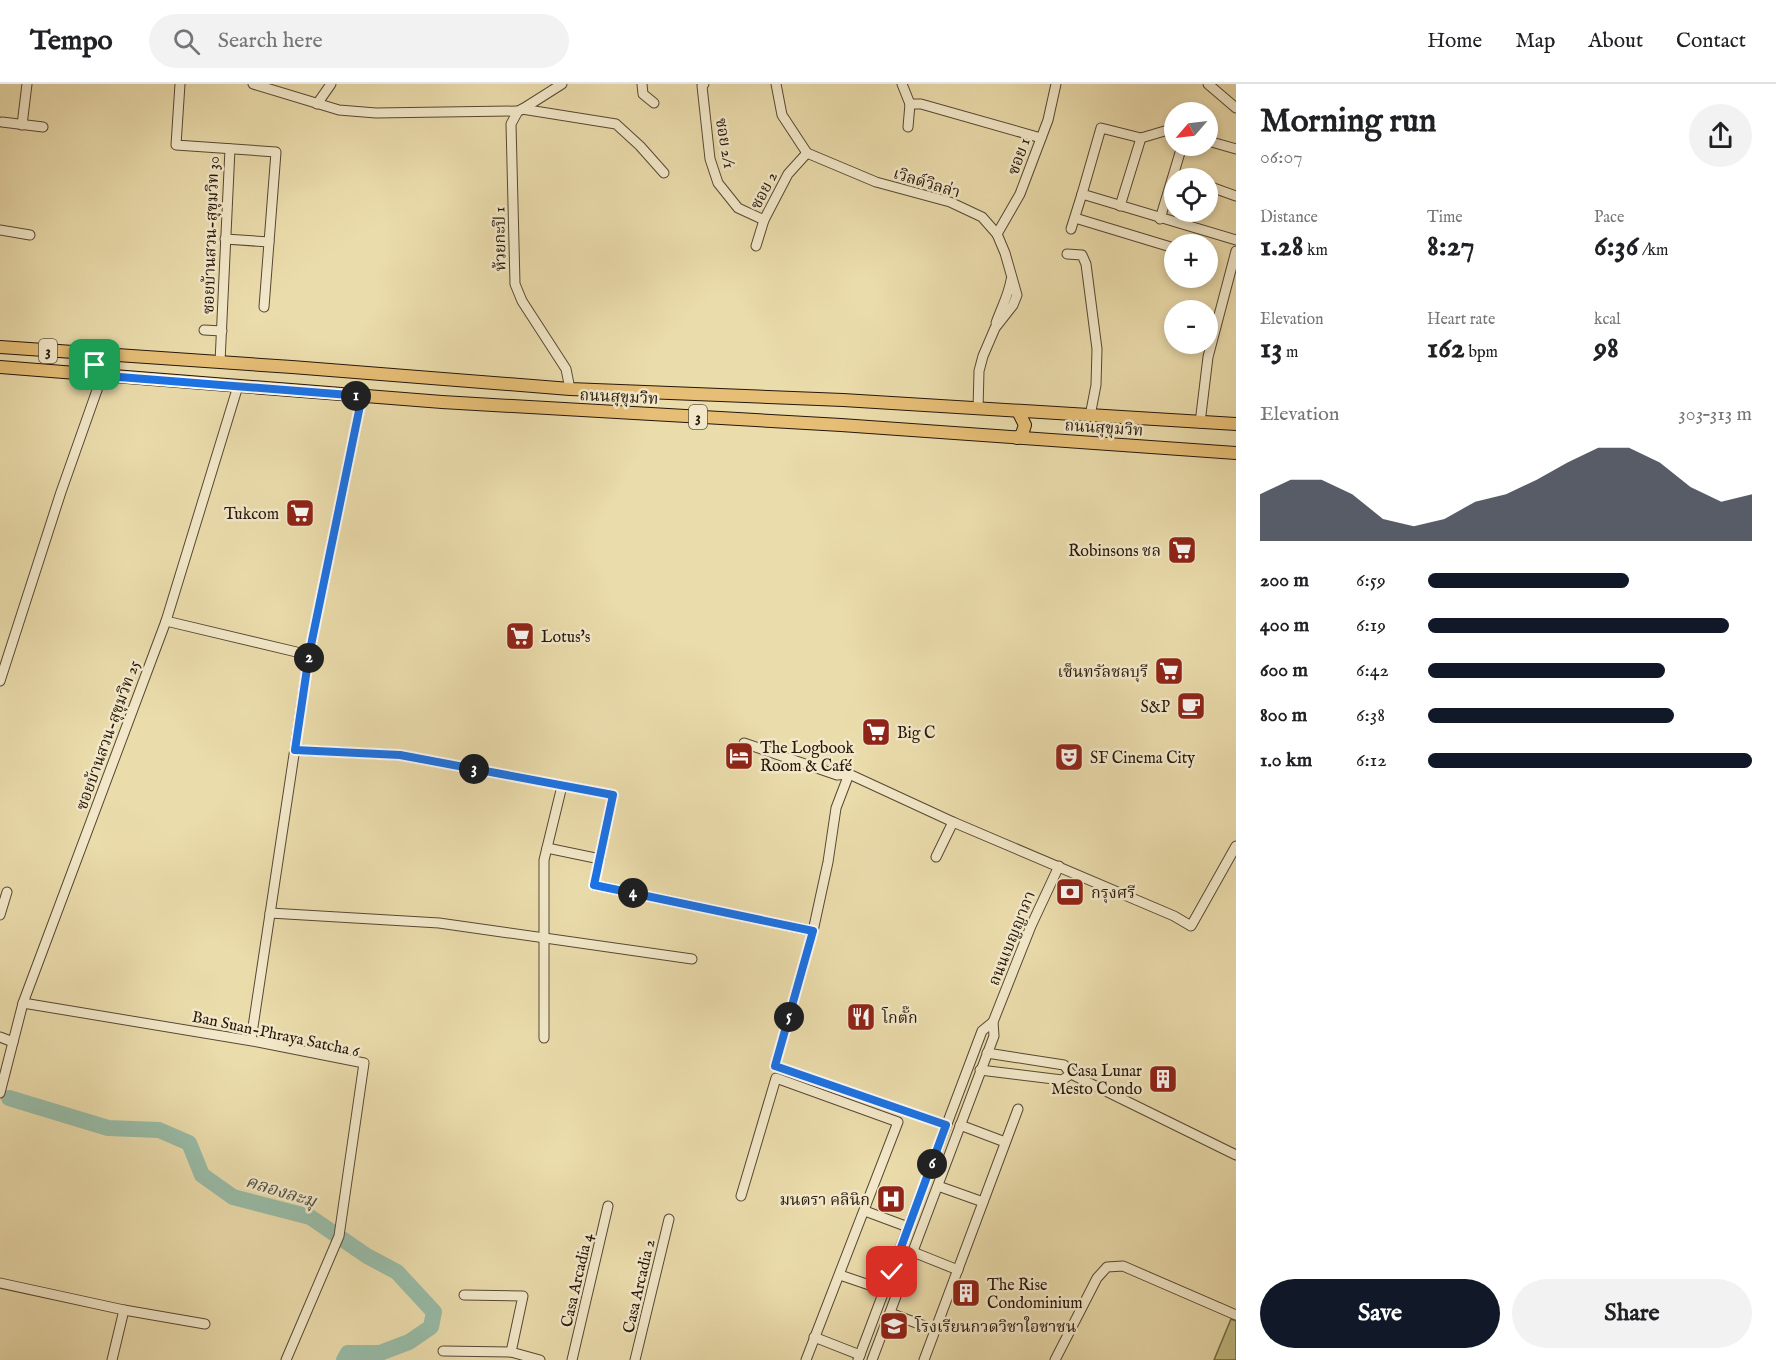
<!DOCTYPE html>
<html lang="en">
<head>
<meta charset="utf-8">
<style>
	:root { --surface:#fff; --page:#f2f2f2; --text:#202124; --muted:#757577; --line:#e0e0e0; --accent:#111827 }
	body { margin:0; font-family:"IM FELL English","Noto Serif Thai",serif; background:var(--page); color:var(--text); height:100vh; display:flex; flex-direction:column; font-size:22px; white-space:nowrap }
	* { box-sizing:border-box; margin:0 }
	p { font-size:20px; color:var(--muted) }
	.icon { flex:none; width:33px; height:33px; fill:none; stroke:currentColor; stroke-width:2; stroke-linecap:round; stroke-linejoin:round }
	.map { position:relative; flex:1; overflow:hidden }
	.sheet { display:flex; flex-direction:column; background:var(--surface); width:540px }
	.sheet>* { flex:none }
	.needle { width:39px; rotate:242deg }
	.tools { position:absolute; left:1164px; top:18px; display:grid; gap:12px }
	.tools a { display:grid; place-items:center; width:54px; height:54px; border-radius:50%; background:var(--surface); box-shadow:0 3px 9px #0003; font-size:30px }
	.pin { position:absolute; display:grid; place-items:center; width:51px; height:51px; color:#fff; margin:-26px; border-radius:12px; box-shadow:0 3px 9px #0006 }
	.km { position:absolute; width:30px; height:30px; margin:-15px; border-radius:50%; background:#222; color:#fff; font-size:16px; line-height:30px; text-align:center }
	.round { display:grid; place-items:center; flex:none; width:63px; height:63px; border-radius:32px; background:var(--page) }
	.overview { display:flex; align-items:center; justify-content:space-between; height:102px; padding:0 24px }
	h1 { font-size:33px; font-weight:700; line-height:45px }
	.stats { display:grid; grid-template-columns:repeat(3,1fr); gap:9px; height:102px; padding:6px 24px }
	.stats div { display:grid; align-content:center }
	.stats b { font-size:30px; font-weight:700 }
	.stats small { font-size:16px; font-weight:400 }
	.stats p { font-size:16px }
	.chart { height:168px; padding:12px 24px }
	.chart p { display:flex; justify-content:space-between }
	.chart svg { width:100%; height:108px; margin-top:6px; fill:var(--accent); opacity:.7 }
	.primary-button { display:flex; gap:12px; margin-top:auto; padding:12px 24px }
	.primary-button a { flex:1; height:69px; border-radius:36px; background:var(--accent); color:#fff; font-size:24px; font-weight:700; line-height:69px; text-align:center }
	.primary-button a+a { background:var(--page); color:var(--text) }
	ul { padding:0 24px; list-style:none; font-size:20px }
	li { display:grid; grid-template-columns:96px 72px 1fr; align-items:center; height:45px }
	li i { height:15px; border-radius:8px; background:var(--accent) }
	header { display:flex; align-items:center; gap:36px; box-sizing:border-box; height:84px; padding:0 30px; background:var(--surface); border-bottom:2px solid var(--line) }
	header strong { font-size:28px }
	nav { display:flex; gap:33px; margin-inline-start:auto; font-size:21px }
	.search { width:420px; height:54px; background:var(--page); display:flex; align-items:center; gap:15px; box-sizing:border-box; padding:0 21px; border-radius:33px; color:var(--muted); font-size:22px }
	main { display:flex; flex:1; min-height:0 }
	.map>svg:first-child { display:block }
</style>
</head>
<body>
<header>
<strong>Tempo</strong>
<div class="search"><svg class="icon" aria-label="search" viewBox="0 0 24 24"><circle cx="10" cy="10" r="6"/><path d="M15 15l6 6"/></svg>Search here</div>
<nav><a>Home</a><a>Map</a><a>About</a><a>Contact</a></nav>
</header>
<main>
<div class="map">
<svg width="1236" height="1276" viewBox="0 0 1236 1276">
	<rect width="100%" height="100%" fill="#ebdcac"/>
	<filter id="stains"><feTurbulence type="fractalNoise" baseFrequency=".00333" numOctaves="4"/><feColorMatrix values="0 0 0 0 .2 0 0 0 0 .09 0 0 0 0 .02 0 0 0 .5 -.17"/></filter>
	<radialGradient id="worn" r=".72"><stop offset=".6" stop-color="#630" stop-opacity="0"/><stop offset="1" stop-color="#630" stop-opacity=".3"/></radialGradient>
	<polygon fill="#c0be84" stroke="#726a48" stroke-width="1.5" points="1231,1235 1236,1237 1236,1276 1214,1276"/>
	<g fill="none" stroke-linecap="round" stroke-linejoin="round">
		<polyline stroke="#98bca8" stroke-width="16" points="9,1014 108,1044 159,1046 189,1059 202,1091 233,1113 310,1133 367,1172 397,1188 434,1228 431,1243 409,1258 380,1269 348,1269 344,1276"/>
		<g stroke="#564833" stroke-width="11">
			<g id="minor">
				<polyline points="180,0 176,61 276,68 264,223"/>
				<polyline points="253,0 339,26 376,29 518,27"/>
				<polyline points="642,0 643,10 654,19"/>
				<polyline points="704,0 702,2 710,75 718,99 738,124 764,136"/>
				<polyline points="776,0 782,31 807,69 876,98 950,118 982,133 997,150 1005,169 1017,211 1013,221 995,244 983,272 979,287 978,325"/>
				<polyline points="902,0 910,20 921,20 1041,54"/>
				<polyline points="1208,0 1236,24"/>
				<polyline points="317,20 331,0"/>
				<polyline points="522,25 616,40 640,62 664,89"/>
				<polyline points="521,26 562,0"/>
				<polyline points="518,27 511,40 515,200 522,217 566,285 570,305"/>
				<polyline points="2,38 43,43"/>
				<polyline points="22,41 27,0"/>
				<polyline points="908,43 910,20"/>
				<polyline points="1174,48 1168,46 1141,54 1101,44 1082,110 1236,156"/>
				<polyline points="1208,57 1236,65"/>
				<polyline points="1208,102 1236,112"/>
				<polyline points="1120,122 1141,54"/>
				<polyline points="1075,134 1174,164"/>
				<polyline points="1160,135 1182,62"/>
				<polyline points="1071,145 1082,110"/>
				<polyline points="0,146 30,151"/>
				<polyline points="997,150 1020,110 1048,36 1056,0"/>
				<polyline points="225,155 269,158"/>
				<polyline points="756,162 764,136 788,90 807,69"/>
				<polyline points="1067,170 1082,171 1086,180 1097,265 1096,301 1090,332"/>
				<path d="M 996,239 C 1001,225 1009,210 1011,196"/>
				<polyline points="204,246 222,247"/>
				<polyline points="220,278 230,65"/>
				<polyline points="1200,339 1208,273 1236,167"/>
				<polyline points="166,537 309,571"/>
				<polyline points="0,597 61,408 102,292"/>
				<polyline points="744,659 837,691 849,690 953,738 1174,832 1191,842 1236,762"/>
				<polyline points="295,666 400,671 613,711 594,801 813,847"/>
				<polyline points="849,690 836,724 828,778 813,847 775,982 946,1041"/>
				<polyline points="547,764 600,775"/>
				<polyline points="936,773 953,738"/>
				<polyline points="270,829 439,839 692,875"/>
				<polyline points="0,831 7,808"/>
				<polyline points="23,919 258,958 364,979 339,1152 286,1276"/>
				<polyline points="0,953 13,958"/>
				<polyline points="544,954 544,776 562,702"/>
				<polyline points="251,956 309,571 362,312"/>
				<polyline points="987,969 1064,981 1071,990 1236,1071"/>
				<polyline points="980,986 1062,996 1071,990"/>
				<polyline points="0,1009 23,919 166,537 238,302"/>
				<polyline points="960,1041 1005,1058"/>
				<polyline points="938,1102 983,1118"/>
				<polyline points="741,1112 776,994 898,1038 806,1276"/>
				<polyline points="865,1127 908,1143"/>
				<polyline points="913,1168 958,1186"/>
				<polyline points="840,1191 884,1206"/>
				<polyline points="0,1199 124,1226 205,1240"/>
				<polyline points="464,1211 523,1212 511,1268"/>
				<polyline points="890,1229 935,1246"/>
				<polyline points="814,1253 860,1271"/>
				<polyline points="443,1267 511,1268 540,1276"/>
				<polyline points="112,1276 124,1226"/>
				<polyline points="572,1276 608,1122"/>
				<polyline points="635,1276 669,1135"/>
				<polyline points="858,1276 982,947 993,938"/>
				<polyline points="872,1276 994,952 993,938 1031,842 1059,782"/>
				<polyline points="924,1276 1018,1025"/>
				<polyline points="1055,1276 1097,1194 1107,1183 1123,1182 1236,1231"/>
			</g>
		</g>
		<g stroke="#25160b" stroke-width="14">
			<g id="major">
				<polyline points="0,263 292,283 570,305 843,316 1236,340"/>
				<polyline points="0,283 442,318 841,341 1236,369"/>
				<polyline points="1017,354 1022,350 1025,341 1018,327"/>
			</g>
		</g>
		<use href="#minor" stroke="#f2e8c9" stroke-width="9"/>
		<use href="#major" stroke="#e6be76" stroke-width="12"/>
	</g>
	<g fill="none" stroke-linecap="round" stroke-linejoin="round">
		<g stroke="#fff" stroke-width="12">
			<polyline id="route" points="95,281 94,291 362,312 309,571 295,666 400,671 613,711 594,801 813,847 775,982 946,1041 892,1188"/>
		</g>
		<use href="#route" stroke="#1a73e8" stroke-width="8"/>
	</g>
	<defs>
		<g id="supermarket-square" transform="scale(1.5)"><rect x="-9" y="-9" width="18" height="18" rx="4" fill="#8f2418" stroke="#f2e8c9"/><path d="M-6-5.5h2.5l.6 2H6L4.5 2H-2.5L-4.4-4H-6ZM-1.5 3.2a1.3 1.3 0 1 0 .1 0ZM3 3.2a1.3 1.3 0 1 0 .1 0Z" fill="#fff"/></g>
		<g id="cafe-square" transform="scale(1.5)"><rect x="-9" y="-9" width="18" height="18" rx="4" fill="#8f2418" stroke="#f2e8c9"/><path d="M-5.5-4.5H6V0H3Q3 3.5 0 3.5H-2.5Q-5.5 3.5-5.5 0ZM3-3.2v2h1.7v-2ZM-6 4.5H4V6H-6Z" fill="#fff"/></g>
		<g id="hotel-square" transform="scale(1.5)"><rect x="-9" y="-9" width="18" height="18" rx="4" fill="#8f2418" stroke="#f2e8c9"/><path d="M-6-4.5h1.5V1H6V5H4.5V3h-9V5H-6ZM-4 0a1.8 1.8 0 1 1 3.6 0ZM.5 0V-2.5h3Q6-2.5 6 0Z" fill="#fff"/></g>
		<g id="theatre-square" transform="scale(1.5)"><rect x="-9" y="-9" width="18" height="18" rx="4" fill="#8f2418" stroke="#f2e8c9"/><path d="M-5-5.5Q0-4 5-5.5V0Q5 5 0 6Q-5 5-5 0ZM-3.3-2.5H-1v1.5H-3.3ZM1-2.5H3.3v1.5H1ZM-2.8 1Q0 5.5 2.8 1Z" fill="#fff"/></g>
		<g id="bank-square" transform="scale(1.5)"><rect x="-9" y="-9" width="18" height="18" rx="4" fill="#8f2418" stroke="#f2e8c9"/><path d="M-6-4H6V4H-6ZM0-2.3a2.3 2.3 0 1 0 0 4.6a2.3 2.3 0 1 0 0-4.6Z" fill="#fff"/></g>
		<g id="restaurant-square" transform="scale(1.5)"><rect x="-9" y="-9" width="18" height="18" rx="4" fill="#8f2418" stroke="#f2e8c9"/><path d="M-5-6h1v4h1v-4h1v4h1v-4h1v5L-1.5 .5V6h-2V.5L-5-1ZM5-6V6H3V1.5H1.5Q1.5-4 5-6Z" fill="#fff"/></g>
		<g id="building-square" transform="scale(1.5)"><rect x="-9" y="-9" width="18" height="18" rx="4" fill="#8f2418" stroke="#f2e8c9"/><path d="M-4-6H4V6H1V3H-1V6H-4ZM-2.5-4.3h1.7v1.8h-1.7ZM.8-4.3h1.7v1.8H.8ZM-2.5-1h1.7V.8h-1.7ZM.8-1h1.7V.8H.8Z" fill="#fff"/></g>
		<g id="hospital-square" transform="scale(1.5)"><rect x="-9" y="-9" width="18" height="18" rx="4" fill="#8f2418" stroke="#f2e8c9"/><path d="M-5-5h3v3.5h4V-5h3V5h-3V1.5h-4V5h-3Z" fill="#fff"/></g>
		<g id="school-square" transform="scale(1.5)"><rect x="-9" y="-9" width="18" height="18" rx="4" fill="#8f2418" stroke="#f2e8c9"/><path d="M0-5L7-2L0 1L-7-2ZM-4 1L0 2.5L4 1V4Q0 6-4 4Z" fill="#fff"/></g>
	</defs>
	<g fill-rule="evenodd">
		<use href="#supermarket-square" x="300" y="429"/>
		<use href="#supermarket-square" x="1182" y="466"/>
		<use href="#supermarket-square" x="520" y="552"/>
		<use href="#supermarket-square" x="1169" y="587"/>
		<use href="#cafe-square" x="1191" y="622"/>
		<use href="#supermarket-square" x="876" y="648"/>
		<use href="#hotel-square" x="739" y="672"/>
		<use href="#theatre-square" x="1069" y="673"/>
		<use href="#bank-square" x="1070" y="808"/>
		<use href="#restaurant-square" x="861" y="933"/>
		<use href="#building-square" x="1163" y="995"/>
		<use href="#hospital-square" x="891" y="1115"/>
		<use href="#building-square" x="966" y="1209"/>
		<use href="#school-square" x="894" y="1242"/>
	</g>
	<g text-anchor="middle" stroke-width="5" stroke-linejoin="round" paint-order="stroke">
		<g fill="#f2e8c9" stroke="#625544" stroke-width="1.5">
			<rect x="39" y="255" width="18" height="24" rx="4.5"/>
			<rect x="689" y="321" width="18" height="24" rx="4.5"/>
		</g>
		<g font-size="15" font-weight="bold" fill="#25160b">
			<text x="48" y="272">3</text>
			<text x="698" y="338">3</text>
		</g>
		<g font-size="16" fill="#25160b" stroke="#f2e8c9">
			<text transform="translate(726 59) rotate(80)" y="6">ซอย 2/1</text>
			<text transform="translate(1018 72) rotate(-70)" y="6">ซอย 1</text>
			<text transform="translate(927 98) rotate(17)" y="6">เวิลด์วิลล่า</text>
			<text transform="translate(763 106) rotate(-63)" y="6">ซอย 2</text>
			<text transform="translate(210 151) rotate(-88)" y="6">ซอยบ้านสวน-สุขุมวิท 30</text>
			<text transform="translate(499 155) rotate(-91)" y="6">ห้วยกะปิ 1</text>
			<text transform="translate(619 312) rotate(3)" y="6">ถนนสุขุมวิท</text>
			<text transform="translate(1104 343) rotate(4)" y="6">ถนนสุขุมวิท</text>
			<text transform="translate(107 651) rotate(-70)" y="6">ซอยบ้านสวน-สุขุมวิท 25</text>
			<text transform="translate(1011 854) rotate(-68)" y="6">ถนนเบญญาภา</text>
			<text transform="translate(276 949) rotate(12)" y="6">Ban Suan-Phraya Satcha 6</text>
			<text transform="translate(576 1196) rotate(-77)" y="6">Casa Arcadia 4</text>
			<text transform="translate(638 1202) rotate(-77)" y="6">Casa Arcadia 2</text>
		</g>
		<g font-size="16" fill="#25160b" stroke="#f2e8c9" text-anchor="start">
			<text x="279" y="435" text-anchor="end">Tukcom</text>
			<text x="1161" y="472" text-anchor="end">Robinsons ชล</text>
			<text x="541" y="558">Lotus's</text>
			<text x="1148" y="593" text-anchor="end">เซ็นทรัลชลบุรี</text>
			<text x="1170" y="628" text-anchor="end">S&amp;P</text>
			<text x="897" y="654">Big C</text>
			<text x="760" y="669">The Logbook<tspan x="760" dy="18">Room &amp; Café</tspan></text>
			<text x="1090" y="679">SF Cinema City</text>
			<text x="1091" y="814">กรุงศรี</text>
			<text x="882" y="939">โกตั๊ก</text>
			<text x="1142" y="992" text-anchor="end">Casa Lunar<tspan x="1142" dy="18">Mesto Condo</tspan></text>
			<text x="870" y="1121" text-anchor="end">มนตรา คลินิก</text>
			<text x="987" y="1206">The Rise<tspan x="987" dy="18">Condominium</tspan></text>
			<text x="915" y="1248">โรงเรียนกวดวิชาใอชาชน</text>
		</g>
		<g font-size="18" font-style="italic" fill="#4d5042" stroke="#f2e8c9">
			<text transform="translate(281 1107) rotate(17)" y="6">คลองละมุ</text>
		</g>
	</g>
	<rect width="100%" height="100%" filter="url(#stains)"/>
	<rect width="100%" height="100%" fill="url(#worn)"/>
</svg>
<div class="tools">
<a><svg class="needle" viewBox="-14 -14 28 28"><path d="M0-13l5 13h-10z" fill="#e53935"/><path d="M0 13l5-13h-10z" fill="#757577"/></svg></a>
<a><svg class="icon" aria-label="locate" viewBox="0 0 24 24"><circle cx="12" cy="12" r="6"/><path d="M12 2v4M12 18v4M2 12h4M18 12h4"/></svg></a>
<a>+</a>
<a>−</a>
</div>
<div class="pin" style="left:95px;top:281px;background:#1e9e55"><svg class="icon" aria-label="arrive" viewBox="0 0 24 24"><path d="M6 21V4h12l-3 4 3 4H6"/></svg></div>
<div class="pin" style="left:892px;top:1188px;background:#d93025"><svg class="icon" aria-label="check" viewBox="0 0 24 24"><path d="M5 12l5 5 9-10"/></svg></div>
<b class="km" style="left:356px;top:312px">1</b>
<b class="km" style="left:309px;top:574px">2</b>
<b class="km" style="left:474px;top:685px">3</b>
<b class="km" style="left:633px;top:809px">4</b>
<b class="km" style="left:789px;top:933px">5</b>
<b class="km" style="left:932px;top:1080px">6</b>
</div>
<section class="sheet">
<div class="overview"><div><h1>Morning run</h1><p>06:07</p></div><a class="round"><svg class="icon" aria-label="share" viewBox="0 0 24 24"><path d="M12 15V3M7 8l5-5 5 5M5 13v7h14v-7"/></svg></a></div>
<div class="stats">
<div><p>Distance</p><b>1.28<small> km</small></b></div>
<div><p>Time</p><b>8:27</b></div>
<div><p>Pace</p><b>6:36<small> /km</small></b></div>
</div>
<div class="stats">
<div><p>Elevation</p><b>13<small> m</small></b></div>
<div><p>Heart rate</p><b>162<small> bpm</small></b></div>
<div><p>kcal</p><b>98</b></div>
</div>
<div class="chart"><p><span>Elevation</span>303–313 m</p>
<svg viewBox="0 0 160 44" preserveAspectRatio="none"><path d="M0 44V25L10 19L20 19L30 25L40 35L50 38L60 35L70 28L80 25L90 19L100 12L110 6L120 6L130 12L140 22L150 28L160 25V44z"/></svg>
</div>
<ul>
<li><b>200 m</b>6:59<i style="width:62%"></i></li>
<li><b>400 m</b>6:19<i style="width:93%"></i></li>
<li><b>600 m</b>6:42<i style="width:73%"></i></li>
<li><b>800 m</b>6:38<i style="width:76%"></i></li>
<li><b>1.0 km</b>6:12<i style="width:100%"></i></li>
</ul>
<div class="primary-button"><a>Save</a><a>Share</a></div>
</section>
</main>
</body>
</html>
